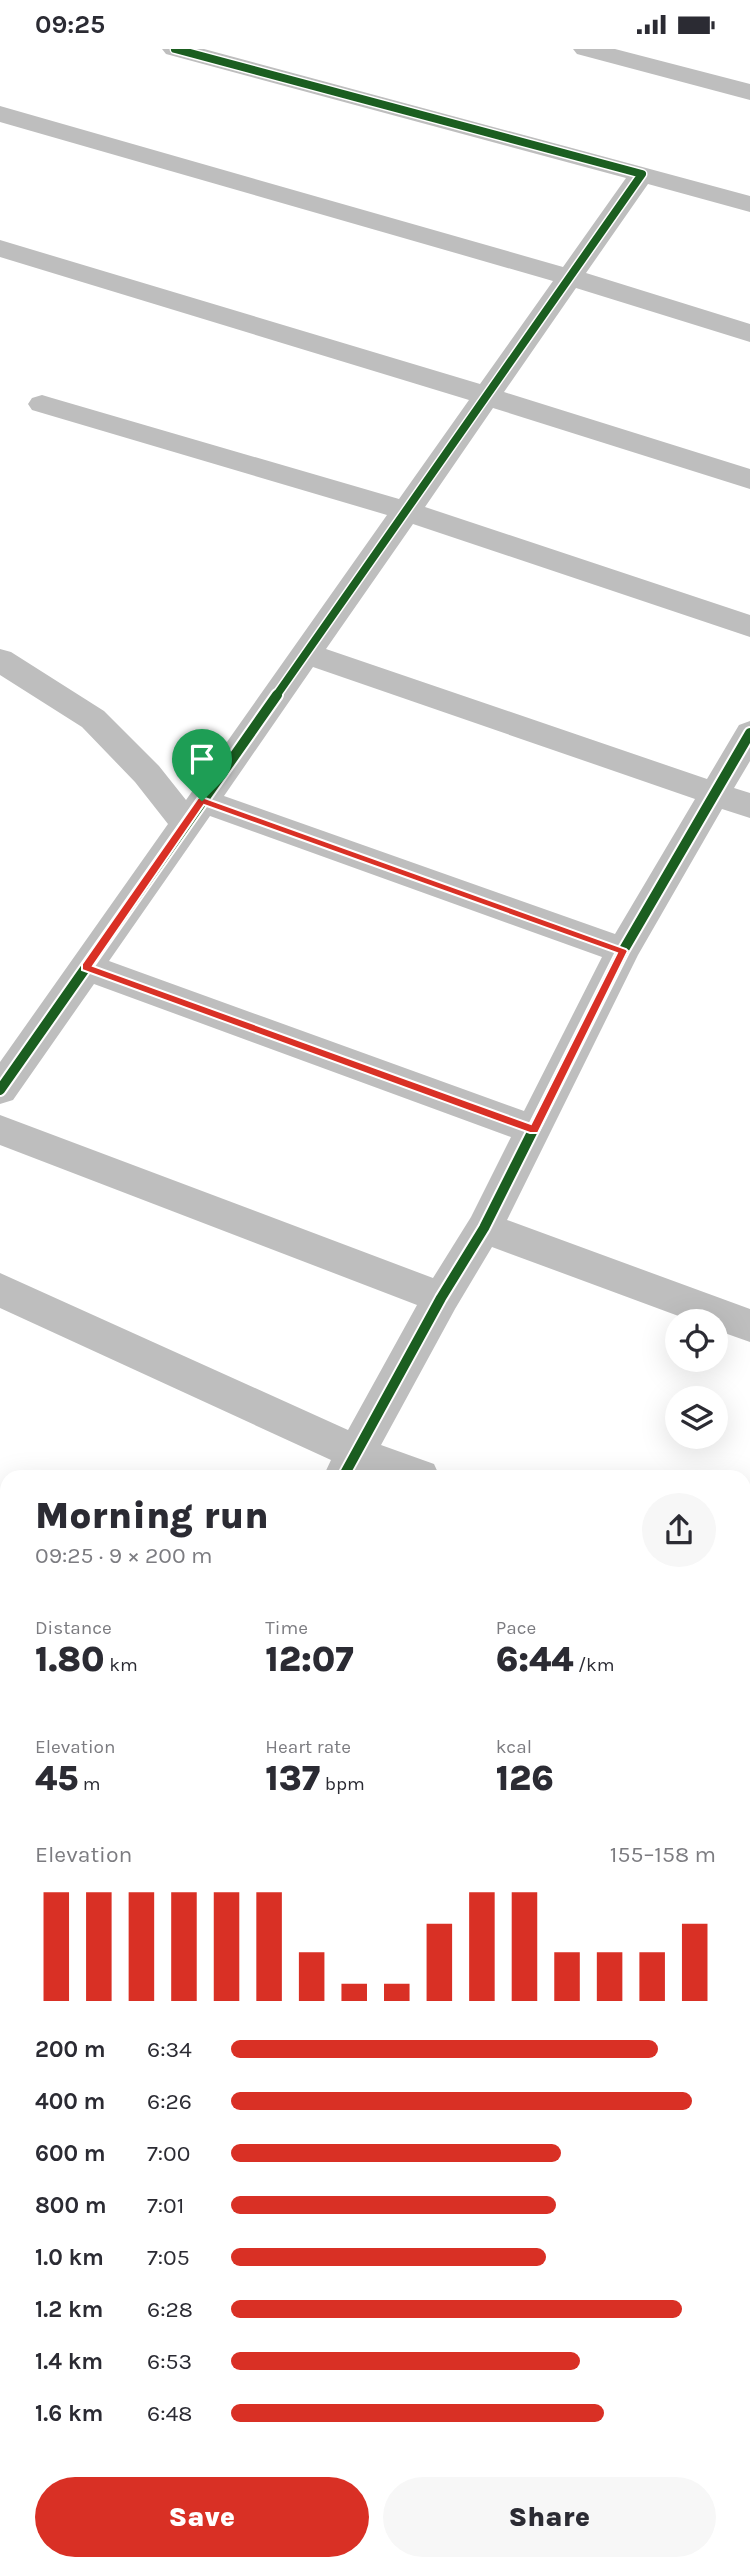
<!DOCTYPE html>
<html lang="en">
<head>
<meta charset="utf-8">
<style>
	:root { --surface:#fff; --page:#f7f7f7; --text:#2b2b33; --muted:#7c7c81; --accent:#d93025 }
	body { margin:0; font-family:Karla,sans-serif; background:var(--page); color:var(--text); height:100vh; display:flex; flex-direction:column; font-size:26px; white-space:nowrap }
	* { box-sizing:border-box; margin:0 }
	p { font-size:23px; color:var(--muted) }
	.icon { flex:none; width:38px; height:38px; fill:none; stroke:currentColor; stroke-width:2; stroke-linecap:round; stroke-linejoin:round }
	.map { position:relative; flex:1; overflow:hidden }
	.sheet { position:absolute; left:0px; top:1421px; width:751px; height:1101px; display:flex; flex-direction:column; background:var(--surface); border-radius:21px 21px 0 0; box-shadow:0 7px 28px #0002 }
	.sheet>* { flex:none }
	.controls { position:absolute; left:665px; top:1260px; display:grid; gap:14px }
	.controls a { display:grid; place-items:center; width:63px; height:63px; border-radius:50%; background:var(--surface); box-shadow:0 7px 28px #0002; font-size:35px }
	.pin { position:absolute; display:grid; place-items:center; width:60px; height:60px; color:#fff; margin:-72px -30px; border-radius:50% 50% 50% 0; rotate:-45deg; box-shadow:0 0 7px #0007 }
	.pin .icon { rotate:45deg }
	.round { display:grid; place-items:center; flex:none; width:74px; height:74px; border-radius:37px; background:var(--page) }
	.overview { display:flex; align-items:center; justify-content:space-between; height:119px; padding:0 35px }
	h1 { font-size:38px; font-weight:800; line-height:52px }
	.metrics { display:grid; grid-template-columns:repeat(3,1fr); gap:10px; height:119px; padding:7px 35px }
	.metrics div { display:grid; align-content:center }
	.metrics b { font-size:35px; font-weight:800 }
	.metrics small { font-size:19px; font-weight:400 }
	.metrics p { font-size:19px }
	.chart { height:196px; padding:14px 35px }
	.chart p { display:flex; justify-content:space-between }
	.chart svg { width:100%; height:126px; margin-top:7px; stroke:var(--accent); stroke-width:6 }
	.cta { display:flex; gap:14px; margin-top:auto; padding:14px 35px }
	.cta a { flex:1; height:80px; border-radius:42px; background:var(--accent); color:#fff; font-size:28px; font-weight:800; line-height:80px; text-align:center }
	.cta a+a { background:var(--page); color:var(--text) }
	ul { padding:0 35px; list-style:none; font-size:23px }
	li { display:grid; grid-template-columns:112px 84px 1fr; align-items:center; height:52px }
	li i { height:18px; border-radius:9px; background:var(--accent) }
	.status { display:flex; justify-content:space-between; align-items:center; height:49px; padding:0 35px; background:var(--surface); direction:ltr }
	.status svg { height:19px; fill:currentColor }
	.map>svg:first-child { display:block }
</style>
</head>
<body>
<div class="status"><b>09:25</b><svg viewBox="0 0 49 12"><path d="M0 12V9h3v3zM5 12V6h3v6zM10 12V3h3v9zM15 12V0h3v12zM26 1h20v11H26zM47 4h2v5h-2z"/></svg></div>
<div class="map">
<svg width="750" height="2521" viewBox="0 0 750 2521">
	<rect width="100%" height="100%" fill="#fff"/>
	<g fill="#bcbcbc">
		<polygon points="0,1931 7,1936 7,2270 0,2265"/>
		<polygon points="744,2446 750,2450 750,2521 345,2521 337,2515 744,2515"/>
	</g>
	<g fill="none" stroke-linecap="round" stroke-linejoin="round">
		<g stroke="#dbdbdb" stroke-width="3">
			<g id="primary">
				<polygon points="0,1752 7,1755 7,1799 0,1797"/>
				<polygon points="744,2248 750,2251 750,2302 744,2299"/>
				<polygon points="0,2440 7,2443 7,2498 0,2495"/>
				<polygon points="36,2515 93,2515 96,2521 39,2521"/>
			</g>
		</g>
		<g fill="#bebebe" fill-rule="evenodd">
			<path d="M 162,0 L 204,0 L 750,147 L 750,163 L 648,135 L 586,224 L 750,275 L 750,293 L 576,239 L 504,343 L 750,420 L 750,440 L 493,359 L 425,458 L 750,566 L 750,588 L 413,475 L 326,600 L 707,730 L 739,676 L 750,672 L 750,712 L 734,739 L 750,744 L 750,769 L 722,760 L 638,906 L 507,1171 L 750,1260 L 750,1293 L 716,1281 L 716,1272 L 692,1272 L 492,1198 L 455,1260 L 381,1396 L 434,1415 L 440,1428 L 372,1428 L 365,1425 L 364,1428 L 323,1428 L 331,1411 L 0,1259 L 0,1224 L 348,1381 L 417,1256 L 0,1096 L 0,1066 L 433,1229 L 471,1168 L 511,1088 L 94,935 L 13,1051 L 0,1055 L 0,1013 L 168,775 L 135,733 L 82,678 L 0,626 L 0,600 L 11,603 L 104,662 L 159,717 L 186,751 L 387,466 L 32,361 L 28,355 L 32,349 L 42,346 L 52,349 L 399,450 L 469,351 L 0,208 L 0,191 L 480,335 L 553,232 L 0,73 L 0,57 L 563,218 L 626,129 L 166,5 ZM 313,618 L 695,750 L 615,885 L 224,747 ZM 210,767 L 602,908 L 524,1062 L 109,912 Z"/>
			<polygon points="573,0 615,0 750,35 750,51 577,5"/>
			<polygon points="744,1528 750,1530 750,1569 744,1567"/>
			<polygon points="7,2014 7,2069 0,2071 0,2017"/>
			<polygon points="744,2110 750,2113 750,2161 744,2158"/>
		</g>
		<use href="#primary" fill="#bdbdbd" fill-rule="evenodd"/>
		<g stroke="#fff" stroke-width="11">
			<polyline id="cycleway-far1" points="175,0 642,125 276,647"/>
		</g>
		<g stroke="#fff" stroke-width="14">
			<g id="cycleway">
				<polyline points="0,1041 277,646"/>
				<polyline points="343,1428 441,1249 484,1179 623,902 750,684"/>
			</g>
		</g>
		<use href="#cycleway-far1" stroke="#1b5e20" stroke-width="8"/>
		<use href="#cycleway" stroke="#1b5e20" stroke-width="10"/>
	</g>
	<path fill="#d93025" stroke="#fff" stroke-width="2" fill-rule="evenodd" d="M 202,748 L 626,900 L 628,902 L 538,1084 L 530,1084 L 82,921 L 82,915 L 198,749 ZM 204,756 L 617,904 L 531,1075 L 93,917 Z"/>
</svg>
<div class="controls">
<a><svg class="icon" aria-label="locate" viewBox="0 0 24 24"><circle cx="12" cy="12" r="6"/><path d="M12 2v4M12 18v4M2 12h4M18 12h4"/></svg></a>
<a><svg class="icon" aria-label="layers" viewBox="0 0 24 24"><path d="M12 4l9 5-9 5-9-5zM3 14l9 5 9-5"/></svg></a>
</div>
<div class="pin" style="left:202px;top:752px;background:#1e9e55"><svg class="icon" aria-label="arrive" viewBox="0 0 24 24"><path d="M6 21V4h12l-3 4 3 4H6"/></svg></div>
<section class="sheet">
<div class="overview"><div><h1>Morning run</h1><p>09:25 · 9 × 200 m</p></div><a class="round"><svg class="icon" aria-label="share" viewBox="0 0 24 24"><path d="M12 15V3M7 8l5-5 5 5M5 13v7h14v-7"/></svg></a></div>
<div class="metrics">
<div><p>Distance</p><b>1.80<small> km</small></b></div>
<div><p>Time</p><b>12:07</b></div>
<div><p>Pace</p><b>6:44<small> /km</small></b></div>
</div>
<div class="metrics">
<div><p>Elevation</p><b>45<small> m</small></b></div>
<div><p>Heart rate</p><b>137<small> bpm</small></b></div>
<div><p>kcal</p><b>126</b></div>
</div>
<div class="chart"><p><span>Elevation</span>155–158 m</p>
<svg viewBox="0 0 160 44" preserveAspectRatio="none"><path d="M5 44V6M15 44V6M25 44V6M35 44V6M45 44V6M55 44V6M65 44V27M75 44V38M85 44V38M95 44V17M105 44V6M115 44V6M125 44V27M135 44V27M145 44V27M155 44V17"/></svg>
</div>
<ul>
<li><b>200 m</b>6:34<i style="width:88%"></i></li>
<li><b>400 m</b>6:26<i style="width:95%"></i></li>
<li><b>600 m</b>7:00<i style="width:68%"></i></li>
<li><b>800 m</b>7:01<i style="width:67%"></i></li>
<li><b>1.0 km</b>7:05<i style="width:65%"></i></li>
<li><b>1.2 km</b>6:28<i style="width:93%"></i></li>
<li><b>1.4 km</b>6:53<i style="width:72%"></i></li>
<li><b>1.6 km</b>6:48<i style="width:77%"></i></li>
</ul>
<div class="cta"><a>Save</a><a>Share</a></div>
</section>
</div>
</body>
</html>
